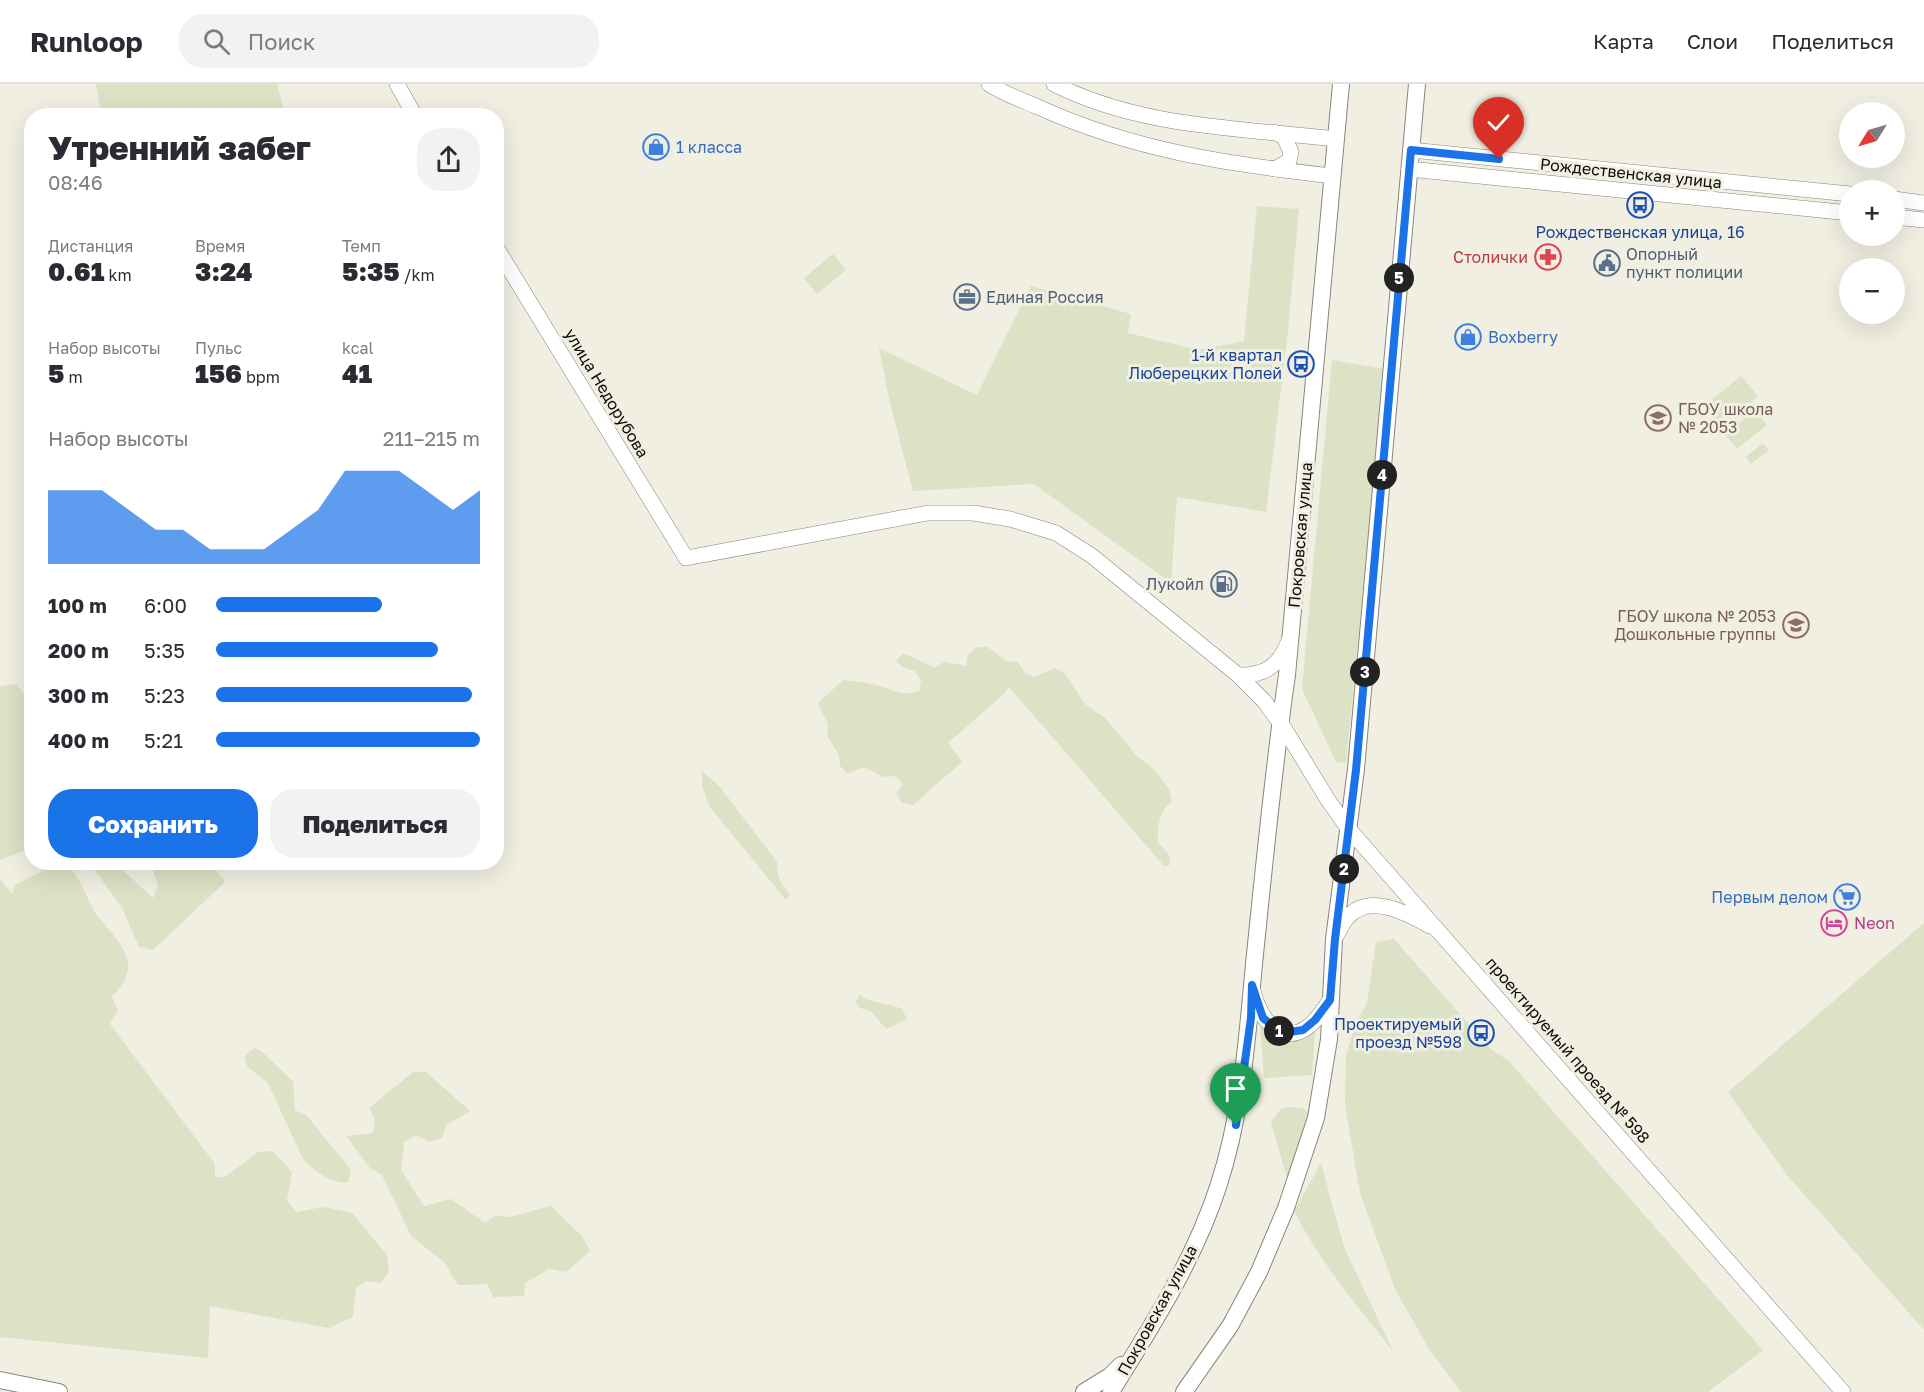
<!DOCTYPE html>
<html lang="ru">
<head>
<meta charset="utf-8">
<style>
	:root { --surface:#fff; --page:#f2f2f3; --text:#2b2b33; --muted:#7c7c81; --line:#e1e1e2; --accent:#1a73e8 }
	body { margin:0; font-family:"Golos Text",sans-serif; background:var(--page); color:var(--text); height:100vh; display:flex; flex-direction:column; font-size:22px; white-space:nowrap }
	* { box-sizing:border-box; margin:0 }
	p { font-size:20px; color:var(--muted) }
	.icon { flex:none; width:33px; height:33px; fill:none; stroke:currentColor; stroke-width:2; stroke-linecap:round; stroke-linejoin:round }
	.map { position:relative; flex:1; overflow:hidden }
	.panel { position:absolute; left:24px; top:24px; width:480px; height:762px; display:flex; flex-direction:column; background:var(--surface); border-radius:24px; box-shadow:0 6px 24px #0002 }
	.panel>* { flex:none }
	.needle { width:39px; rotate:233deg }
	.fabs { position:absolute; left:1839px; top:18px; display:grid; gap:12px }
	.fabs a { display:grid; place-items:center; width:66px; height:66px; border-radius:50%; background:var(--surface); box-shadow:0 6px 24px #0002; font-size:30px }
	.pin { position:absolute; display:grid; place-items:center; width:51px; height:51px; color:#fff; margin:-62px -26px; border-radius:50% 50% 50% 0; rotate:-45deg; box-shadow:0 0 6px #0007 }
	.pin .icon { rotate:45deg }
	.km { position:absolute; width:30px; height:30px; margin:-15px; border-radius:50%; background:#222; color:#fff; font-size:16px; line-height:30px; text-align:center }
	.round { display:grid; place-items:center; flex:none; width:63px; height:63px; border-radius:24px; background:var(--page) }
	.headline { display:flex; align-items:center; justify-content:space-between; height:102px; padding:0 24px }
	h1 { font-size:33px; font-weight:800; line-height:45px }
	.figures { display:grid; grid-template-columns:repeat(3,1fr); gap:9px; height:102px; padding:6px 24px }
	.figures div { display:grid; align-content:center }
	.figures b { font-size:26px; font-weight:800 }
	.figures small { font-size:16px; font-weight:400 }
	.figures p { font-size:16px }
	.chart { height:168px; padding:12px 24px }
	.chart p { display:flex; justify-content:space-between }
	.chart svg { width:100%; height:108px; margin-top:6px; fill:var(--accent); opacity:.7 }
	.button { display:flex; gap:12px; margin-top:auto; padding:12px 24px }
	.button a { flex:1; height:69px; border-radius:24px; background:var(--accent); color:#fff; font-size:24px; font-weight:800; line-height:69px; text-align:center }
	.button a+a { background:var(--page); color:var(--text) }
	ul { padding:0 24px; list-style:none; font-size:20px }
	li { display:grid; grid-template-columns:96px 72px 1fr; align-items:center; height:45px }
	li i { height:15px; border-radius:8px; background:var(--accent) }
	header { display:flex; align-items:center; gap:36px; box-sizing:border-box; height:84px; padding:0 30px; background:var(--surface); border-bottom:2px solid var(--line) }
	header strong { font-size:28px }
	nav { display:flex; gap:33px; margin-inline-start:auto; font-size:21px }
	.search { width:420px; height:54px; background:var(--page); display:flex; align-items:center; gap:15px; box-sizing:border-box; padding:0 21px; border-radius:24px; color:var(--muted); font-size:22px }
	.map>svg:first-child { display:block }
</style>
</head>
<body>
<header>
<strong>Runloop</strong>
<div class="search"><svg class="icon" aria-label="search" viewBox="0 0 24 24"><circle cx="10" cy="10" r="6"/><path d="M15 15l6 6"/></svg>Поиск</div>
<nav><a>Карта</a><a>Слои</a><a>Поделиться</a></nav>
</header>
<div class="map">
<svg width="1924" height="1308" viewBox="0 0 1924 1308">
	<rect width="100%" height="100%" fill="#f1efe2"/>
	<g fill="#dbe2c5">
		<polygon points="96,0 277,0 285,31 102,31"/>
		<polygon points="1257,122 1299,125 1288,247 1266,428 1177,413 1171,499 1034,400 913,407 890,319 879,264 977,311 1031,202 1131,230 1128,249 1199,266 1244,257"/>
		<polygon points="833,170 846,186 817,210 804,194"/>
		<polygon points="1332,276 1385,285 1346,679 1336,678 1302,605"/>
		<polygon points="1741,292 1758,312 1720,344 1703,323"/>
		<polygon points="1755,326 1767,341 1737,365 1725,350"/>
		<polygon points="1763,359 1769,366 1751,380 1746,373"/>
		<path d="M 977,563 L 988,563 L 1006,577 L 1018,578 L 1024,588 L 1034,593 L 1055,584 L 1065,590 L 1085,620 L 1105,634 L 1137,672 L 1155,686 L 1169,705 L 1172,717 C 1159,728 1157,743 1158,759 C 1166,766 1171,771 1170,781 L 1164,782 L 1009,603 L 1002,612 L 948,659 L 962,678 L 913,721 L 902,719 L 896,709 L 903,700 L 896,692 L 884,693 L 864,683 L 848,690 L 840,682 L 839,671 L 827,652 L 828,640 L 818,619 L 843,596 C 854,597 867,599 877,601 C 894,606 901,613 919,607 L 921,597 L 915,587 L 904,584 L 896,577 L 903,569 L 935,584 L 944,578 L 966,582 L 968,571 Z"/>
		<polygon points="17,600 26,613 27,627 31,629 31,764 0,776 0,602"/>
		<path d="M 702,687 L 720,703 L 777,778 C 777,792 780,800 790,810 L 786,816 L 709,722 L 702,701 Z"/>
		<path d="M 49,779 L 66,779 C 81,793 85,812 96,830 C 107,845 134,868 127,890 C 125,898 117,907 112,913 L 118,926 L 110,940 L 215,1080 L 215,1093 L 225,1093 L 258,1068 L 273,1067 L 292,1088 L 287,1116 L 296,1128 L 323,1123 L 352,1129 L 387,1171 L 389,1187 L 381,1199 L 367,1197 L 356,1204 L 353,1233 L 329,1244 L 210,1222 L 208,1274 L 0,1253 L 0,795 L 12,810 L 15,801 L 42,787 Z"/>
		<polygon points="90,779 115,779 153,814 158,802 151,779 211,779 225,798 153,866 139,863 122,824"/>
		<polygon points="1924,839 1924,1246 1787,1091 1728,1008"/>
		<polygon points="1394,855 1492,966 1509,977 1763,1266 1708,1308 1461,1308 1429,1265 1395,1205 1360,1109 1345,1020 1346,972 1356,938 1367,919 1376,858"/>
		<path d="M 860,911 C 874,921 887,918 902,925 L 907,935 L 886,945 L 871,927 L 860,924 L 855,918 Z"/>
		<path d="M 1260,941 C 1281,962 1290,961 1315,946 L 1312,991 L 1264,994 Z"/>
		<path d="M 254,964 L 260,966 L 293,997 L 295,1026 L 307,1032 L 351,1086 L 348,1099 C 329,1098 314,1088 302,1073 L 268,999 L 247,982 L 245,972 Z"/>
		<polygon points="413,988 426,988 470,1027 446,1041 442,1054 429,1058 416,1051 404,1058 401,1086 424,1122 451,1115 485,1139 495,1132 510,1133 551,1122 582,1152 590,1167 566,1188 549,1185 525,1199 524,1212 493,1213 487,1200 458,1201 444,1178 411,1152 382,1091 370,1084 346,1052 373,1049 375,1036 369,1024"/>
		<polygon points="1287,1023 1303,1024 1312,1033 1289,1101 1271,1038 1280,1026"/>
		<path d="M 1321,1079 L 1344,1163 L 1393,1267 C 1358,1223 1320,1178 1294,1127 Z"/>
	</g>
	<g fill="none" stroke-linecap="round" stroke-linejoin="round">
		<g stroke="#88867b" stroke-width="16">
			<g id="tertiary">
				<polyline points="397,0 415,32"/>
				<path d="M 989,0 C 1004,10 1022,16 1038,23 C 1135,67 1228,80 1332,92"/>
				<path d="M 1054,0 C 1141,44 1241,44 1336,55"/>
				<polyline points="1274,48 1284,53 1291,68 1289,77 1275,85"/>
				<polyline points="1411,66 1850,110"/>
				<polyline points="1409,85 1850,129"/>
				<polyline points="1894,115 1924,119"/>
				<polyline points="1894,133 1924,136"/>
				<polyline points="496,163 686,474 928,429 973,429 1010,435 1056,449 1092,472 1238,591 1264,617 1284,644 1328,716 1347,743 1843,1308"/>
				<path d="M 1238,591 C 1264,592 1280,582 1289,556"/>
				<path d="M 1334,855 C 1339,848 1342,840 1347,834 C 1368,808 1407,829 1430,842"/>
				<path d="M 1253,906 C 1258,932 1281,965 1309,942 C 1318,935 1324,925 1330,916"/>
			</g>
		</g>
		<g stroke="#88867b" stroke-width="18">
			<g id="secondary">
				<polyline points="0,1296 59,1308"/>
				<polyline points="1084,1308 1110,1292 1121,1281"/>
				<path d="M 1111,1308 C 1151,1243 1194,1177 1218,1103 C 1242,1030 1247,956 1254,880 C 1264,783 1273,687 1287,591 L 1341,0"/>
				<polyline points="1184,1308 1230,1242 1259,1188 1286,1124 1316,1034 1329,955 1334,855 1356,685 1417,0"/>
			</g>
		</g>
		<use href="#tertiary" stroke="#fff" stroke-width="15"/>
		<use href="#secondary" stroke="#fff" stroke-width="16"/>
	</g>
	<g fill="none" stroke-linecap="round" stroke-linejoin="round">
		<g stroke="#fff" stroke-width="12">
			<polyline id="route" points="1236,1041 1251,934 1252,901 1263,934 1282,949 1303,946 1315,936 1330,916 1335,855 1356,686 1411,66 1499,75"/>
		</g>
		<use href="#route" stroke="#1a73e8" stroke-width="8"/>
	</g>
	<defs>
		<g id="shop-ring" transform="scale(1.35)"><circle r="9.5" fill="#f1efe2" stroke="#3f7fe0" stroke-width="1.5"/><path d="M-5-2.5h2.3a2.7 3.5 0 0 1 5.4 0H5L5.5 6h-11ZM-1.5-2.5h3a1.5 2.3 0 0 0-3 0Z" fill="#3f7fe0"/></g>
		<g id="bus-ring" transform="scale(1.35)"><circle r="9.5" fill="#f1efe2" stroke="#1a4fb4" stroke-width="1.5"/><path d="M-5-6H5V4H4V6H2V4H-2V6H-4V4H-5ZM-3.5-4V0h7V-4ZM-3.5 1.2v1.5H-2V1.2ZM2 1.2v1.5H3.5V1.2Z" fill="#1a4fb4"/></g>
		<g id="pharmacy-ring" transform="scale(1.35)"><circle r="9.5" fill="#f1efe2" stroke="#e0444e" stroke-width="1.5"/><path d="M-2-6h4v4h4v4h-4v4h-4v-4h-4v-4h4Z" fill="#e0444e"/></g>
		<g id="civic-ring" transform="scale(1.35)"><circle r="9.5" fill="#f1efe2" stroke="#5c6f8a" stroke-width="1.5"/><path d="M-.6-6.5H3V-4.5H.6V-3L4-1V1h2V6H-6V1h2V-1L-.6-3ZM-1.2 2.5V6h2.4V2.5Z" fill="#5c6f8a"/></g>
		<g id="office-ring" transform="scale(1.35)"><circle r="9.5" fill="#f1efe2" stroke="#5c6f8a" stroke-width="1.5"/><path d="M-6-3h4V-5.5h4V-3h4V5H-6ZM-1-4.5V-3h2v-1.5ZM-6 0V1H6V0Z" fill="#5c6f8a"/></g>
		<g id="school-ring" transform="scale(1.35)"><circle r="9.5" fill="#f1efe2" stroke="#8d6e63" stroke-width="1.5"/><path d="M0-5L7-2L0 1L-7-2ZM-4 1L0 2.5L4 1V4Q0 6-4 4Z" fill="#8d6e63"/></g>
		<g id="fuel-ring" transform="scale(1.35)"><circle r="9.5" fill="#f1efe2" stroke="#5c6f8a" stroke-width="1.5"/><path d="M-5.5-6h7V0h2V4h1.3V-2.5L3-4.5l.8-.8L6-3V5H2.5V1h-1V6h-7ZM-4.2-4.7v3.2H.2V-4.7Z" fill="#5c6f8a"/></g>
		<g id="supermarket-ring" transform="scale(1.35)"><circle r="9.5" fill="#f1efe2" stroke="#3f7fe0" stroke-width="1.5"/><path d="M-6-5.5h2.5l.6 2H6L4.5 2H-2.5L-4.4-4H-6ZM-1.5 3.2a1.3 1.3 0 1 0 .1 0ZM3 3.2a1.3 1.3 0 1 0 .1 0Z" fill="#3f7fe0"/></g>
		<g id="hotel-ring" transform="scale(1.35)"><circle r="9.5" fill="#f1efe2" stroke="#d1479c" stroke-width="1.5"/><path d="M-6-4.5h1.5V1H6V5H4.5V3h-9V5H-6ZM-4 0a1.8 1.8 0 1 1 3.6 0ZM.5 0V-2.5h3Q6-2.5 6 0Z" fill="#d1479c"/></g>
	</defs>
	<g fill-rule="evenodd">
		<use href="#shop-ring" x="656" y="63"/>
		<use href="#bus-ring" x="1640" y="121"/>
		<use href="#pharmacy-ring" x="1548" y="173"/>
		<use href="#civic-ring" x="1607" y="179"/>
		<use href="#office-ring" x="967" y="213"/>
		<use href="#shop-ring" x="1468" y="253"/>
		<use href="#bus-ring" x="1301" y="280"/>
		<use href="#school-ring" x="1658" y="334"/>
		<use href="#fuel-ring" x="1224" y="500"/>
		<use href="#school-ring" x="1796" y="541"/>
		<use href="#supermarket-ring" x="1847" y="813"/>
		<use href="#hotel-ring" x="1834" y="839"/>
		<use href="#bus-ring" x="1481" y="949"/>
	</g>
	<g text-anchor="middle" stroke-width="6" stroke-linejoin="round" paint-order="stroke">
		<g font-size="16" fill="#366cbe" stroke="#f1efe2" text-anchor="start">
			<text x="676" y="69">1 класса</text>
			<text x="1488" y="259">Boxberry</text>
			<text x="1828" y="819" text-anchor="end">Первым делом</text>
		</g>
		<g font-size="16" fill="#0d0c08" stroke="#f1efe2">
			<text transform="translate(1631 89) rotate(6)" y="6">Рождественская улица</text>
			<text transform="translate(607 309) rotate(59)" y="6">улица Недорубова</text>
			<text transform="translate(1300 451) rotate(-85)" y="6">Покровская улица</text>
			<text transform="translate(1568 966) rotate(49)" y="6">проектируемый проезд № 598</text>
			<text transform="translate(1157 1226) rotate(-61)" y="6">Покровская улица</text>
		</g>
		<g font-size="16" fill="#164399" stroke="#f1efe2" text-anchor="end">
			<text x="1640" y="154" text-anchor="middle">Рождественская улица, 16</text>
			<text x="1282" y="277">1-й квартал<tspan x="1282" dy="18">Люберецких Полей</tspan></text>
			<text x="1462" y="946">Проектируемый<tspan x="1462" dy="18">проезд №598</tspan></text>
		</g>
		<g font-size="16" fill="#4e5e75" stroke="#f1efe2" text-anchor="start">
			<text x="1626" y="176">Опорный<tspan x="1626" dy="18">пункт полиции</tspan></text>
			<text x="986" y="219">Единая Россия</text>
			<text x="1204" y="506" text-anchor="end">Лукойл</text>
		</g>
		<g font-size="16" fill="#be3a42" stroke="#f1efe2" text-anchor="end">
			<text x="1528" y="179">Столички</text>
		</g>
		<g font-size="16" fill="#785e54" stroke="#f1efe2" text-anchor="start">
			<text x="1678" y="331">ГБОУ школа<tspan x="1678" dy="18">№ 2053</tspan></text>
			<text x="1776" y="538" text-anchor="end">ГБОУ школа № 2053<tspan x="1776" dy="18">Дошкольные группы</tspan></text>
		</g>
		<g font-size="16" fill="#b23c85" stroke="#f1efe2" text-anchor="start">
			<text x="1854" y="845">Neon</text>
		</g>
	</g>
</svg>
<div class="fabs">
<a><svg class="needle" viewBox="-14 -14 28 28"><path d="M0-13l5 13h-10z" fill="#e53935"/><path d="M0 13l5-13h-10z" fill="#7c7c81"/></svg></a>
<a>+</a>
<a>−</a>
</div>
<div class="pin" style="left:1236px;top:1041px;background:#1e9e55"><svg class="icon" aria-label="arrive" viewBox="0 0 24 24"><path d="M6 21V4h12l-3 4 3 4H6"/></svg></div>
<div class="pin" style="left:1499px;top:75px;background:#d93025"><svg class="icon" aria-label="check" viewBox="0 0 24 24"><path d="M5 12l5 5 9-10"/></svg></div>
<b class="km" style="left:1279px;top:947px">1</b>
<b class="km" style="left:1344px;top:785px">2</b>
<b class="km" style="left:1365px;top:588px">3</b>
<b class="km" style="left:1382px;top:391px">4</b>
<b class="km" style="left:1399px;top:194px">5</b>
<section class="panel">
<div class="headline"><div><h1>Утренний забег</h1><p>08:46</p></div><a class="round"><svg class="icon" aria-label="share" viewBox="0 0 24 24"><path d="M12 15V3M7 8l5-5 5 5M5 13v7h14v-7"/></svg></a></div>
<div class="figures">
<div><p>Дистанция</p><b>0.61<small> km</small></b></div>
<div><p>Время</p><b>3:24</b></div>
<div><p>Темп</p><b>5:35<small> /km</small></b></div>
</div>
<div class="figures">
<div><p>Набор высоты</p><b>5<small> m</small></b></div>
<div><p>Пульс</p><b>156<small> bpm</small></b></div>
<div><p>kcal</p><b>41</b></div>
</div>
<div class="chart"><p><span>Набор высоты</span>211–215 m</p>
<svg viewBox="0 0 160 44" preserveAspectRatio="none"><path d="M0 44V14L10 14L20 14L30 22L40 30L50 30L60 38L70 38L80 38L90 30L100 22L110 6L120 6L130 6L140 14L150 22L160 14V44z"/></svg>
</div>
<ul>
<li><b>100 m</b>6:00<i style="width:63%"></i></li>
<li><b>200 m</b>5:35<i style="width:84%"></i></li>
<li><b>300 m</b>5:23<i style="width:97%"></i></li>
<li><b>400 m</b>5:21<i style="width:100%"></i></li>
</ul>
<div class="button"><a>Сохранить</a><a>Поделиться</a></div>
</section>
</div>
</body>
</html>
